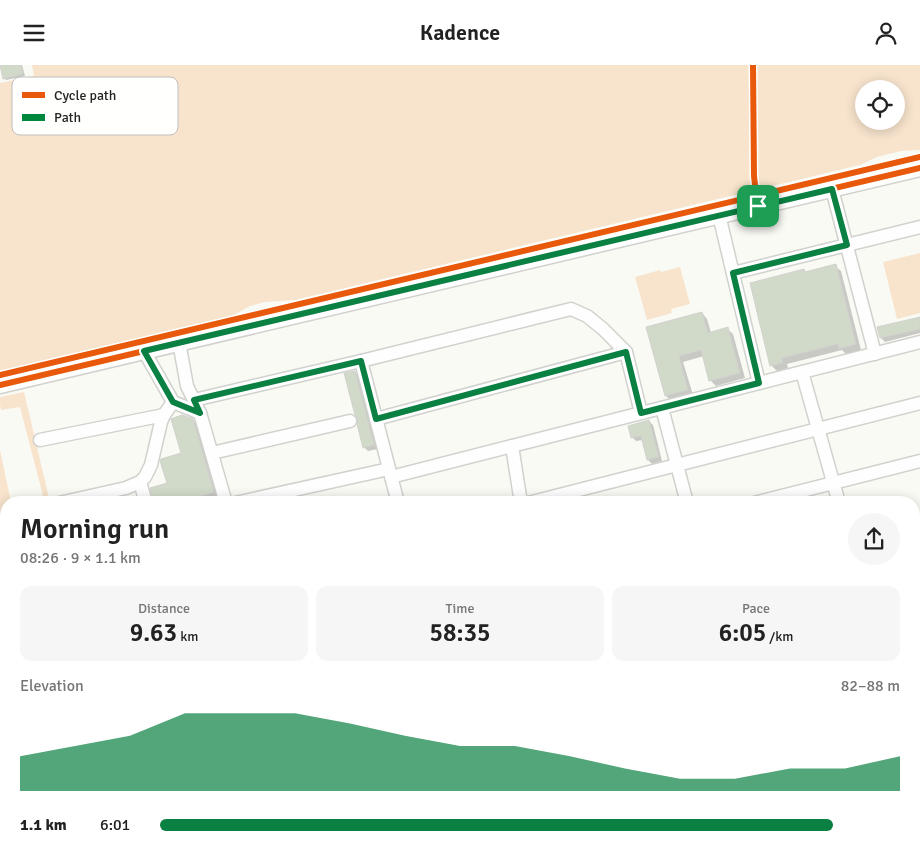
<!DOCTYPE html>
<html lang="en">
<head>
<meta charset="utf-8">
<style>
	:root { --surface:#fff; --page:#f6f6f6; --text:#222; --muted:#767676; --accent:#0b8043 }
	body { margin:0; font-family:Signika,sans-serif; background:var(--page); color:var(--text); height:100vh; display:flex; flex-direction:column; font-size:19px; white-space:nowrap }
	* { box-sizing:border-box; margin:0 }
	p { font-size:16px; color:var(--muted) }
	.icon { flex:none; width:28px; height:28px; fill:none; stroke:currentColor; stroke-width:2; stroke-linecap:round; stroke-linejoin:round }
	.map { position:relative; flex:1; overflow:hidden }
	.panel { position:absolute; left:0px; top:431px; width:920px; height:359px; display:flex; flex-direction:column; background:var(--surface); border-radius:20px 20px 0 0; box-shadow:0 2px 12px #0003 }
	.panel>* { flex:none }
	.tools { position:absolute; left:855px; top:15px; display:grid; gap:10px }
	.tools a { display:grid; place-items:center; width:50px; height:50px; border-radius:50%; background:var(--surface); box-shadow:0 2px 12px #0003; font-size:25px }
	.pin { position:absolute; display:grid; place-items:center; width:42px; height:42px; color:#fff; margin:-21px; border-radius:10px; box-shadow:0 2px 8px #0006 }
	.round { display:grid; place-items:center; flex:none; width:52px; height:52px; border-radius:26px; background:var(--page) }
	.head { display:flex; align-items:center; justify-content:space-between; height:85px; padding:0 20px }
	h1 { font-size:28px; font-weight:600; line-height:38px }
	.figures { display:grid; grid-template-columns:repeat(3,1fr); gap:8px; height:85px; padding:5px 20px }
	.figures div { display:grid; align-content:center; border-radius:12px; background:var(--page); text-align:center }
	.figures b { font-size:25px; font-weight:600 }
	.figures small { font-size:14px; font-weight:400 }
	.figures p { font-size:14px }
	.chart { height:140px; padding:10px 20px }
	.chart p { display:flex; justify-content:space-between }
	.chart svg { width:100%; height:90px; margin-top:5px; fill:var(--accent); opacity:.7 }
	ul { padding:0 20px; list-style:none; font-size:16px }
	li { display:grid; grid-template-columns:80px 60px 1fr; align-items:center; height:38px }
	li i { height:12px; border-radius:6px; background:var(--accent) }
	header { display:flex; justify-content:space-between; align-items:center; height:65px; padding:0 20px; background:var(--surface); font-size:22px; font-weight:600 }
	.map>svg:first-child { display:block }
</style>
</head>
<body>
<header><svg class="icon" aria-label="menu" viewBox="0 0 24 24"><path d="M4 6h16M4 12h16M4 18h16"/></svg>Kadence<svg class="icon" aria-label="person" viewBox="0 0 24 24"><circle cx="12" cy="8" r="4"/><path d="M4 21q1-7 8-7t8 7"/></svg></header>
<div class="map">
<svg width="920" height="789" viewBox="0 0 920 789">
	<rect width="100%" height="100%" fill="#fafaf5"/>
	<g fill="#f8e4cd" fill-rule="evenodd">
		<path d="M 32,0 L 920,0 L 920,85 L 901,86 L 877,92 L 860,100 L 295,235 L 265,237 L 250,241 L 234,250 L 0,306 L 0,18 L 34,11 ZM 864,24 L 896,24 L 896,56 L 864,56 Z"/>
		<polygon points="920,188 920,248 897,254 883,197"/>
		<polygon points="680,202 690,239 671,244 672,248 647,255 635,212 660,205 661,207"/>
		<polygon points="24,327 50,437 13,437 43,431 20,342 1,345 0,340 0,332"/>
		<polygon points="0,385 11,437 6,438 6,476 0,472"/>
		<polygon points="920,558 920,789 693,789 675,784 914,784 914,560"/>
		<polygon points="174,784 610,784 615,789 157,789"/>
	</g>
	<g fill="#0003">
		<polygon points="1,0 22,0 25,11 6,15 4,13"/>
		<polygon points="835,201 841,206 861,285 846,289 842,285 787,299 788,303 777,306 771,300 804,205 807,208"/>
		<polygon points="702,248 707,254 711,268 727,264 733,269 745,313 716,321 711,316 704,291 683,297 693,330 671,336 666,331 648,263"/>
		<polygon points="920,253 920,268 885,277 881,273"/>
		<polygon points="355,307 359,311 378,384 368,386 364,382"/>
		<polygon points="193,355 198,361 220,438 155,438 168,418 183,389"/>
		<polygon points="649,356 653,360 662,396 652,399 648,395 643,375 636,376 632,372"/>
	</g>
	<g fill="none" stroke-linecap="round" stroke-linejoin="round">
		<g stroke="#89c8a1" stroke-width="3">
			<polyline points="0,570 6,568"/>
			<polyline points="598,784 604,789"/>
		</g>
	</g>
	<g fill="#d1dac9" stroke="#d1d1ce">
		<polygon points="0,0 21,0 23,9 3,14"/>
		<polygon points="836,199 856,279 839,284 838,279 782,293 783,298 770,301 750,218 804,204 805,207"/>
		<polygon points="702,247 708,268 728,262 740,308 709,316 701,285 679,291 688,325 665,331 646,262"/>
		<polygon points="920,252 920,264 880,273 877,262"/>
		<polygon points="355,306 374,380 363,383 357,359 358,354 355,350 344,308"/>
		<polygon points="182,350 193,354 214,427 180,438 154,438 150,423 167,418 160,396 161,394 181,388 171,354"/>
		<polygon points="649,355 659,392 647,395 641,371 631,373 628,361"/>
	</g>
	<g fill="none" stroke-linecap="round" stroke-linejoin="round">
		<g stroke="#d1d1cd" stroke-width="15">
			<g id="minor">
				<polyline points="832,124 875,289"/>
				<polyline points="719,150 759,318"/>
				<polyline points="733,208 920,162"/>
				<polyline points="179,277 187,321 200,348 226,438"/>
				<polyline points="144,286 173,337 200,348"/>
				<polyline points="361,296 398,438"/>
				<polyline points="802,307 839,438"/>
				<polyline points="194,335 361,296 571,244 587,251 603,264 626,287 641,348"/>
				<polyline points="662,343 687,438"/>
				<polyline points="376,354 626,287"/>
				<polyline points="40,375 164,350"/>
				<polyline points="212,388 350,356"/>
				<polyline points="391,412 512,381"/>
				<polyline points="140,417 146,438"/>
				<polyline points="59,438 126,423 140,417 145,412 151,400 161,357 164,350 173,337"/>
				<polyline points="235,438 389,404"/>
				<polyline points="521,438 512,381 920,277"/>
				<polyline points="528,438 920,338"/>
				<polyline points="754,438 920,396"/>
				<polyline points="914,464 920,462"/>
				<polyline points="0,493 6,492"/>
				<polyline points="0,552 6,550"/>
				<polyline points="0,643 6,641"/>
				<polyline points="0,739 6,737"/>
			</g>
		</g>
		<g stroke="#d1d1cd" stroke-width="19">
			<polyline id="major" points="0,320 920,103"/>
		</g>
		<use href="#minor" stroke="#fefefe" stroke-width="12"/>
		<use href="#major" stroke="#fefefe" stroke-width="16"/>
		<g stroke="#cacaca" stroke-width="5">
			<g id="rail">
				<polyline points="914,541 920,539"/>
				<polyline points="914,548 920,546"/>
				<polyline points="97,789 115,784"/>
				<polyline points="123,789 140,784"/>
			</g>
		</g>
		<use href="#rail" stroke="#fffffe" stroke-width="3" stroke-dasharray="9" stroke-linecap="butt"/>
		<g stroke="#00873e" stroke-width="5" stroke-dasharray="10 5" stroke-linecap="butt">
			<polyline points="914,623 920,623"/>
			<polyline points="914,708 920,709"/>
			<polyline points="406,784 409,789"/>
			<polyline points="575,784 581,789"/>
			<polyline points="258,789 274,784"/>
			<polyline points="540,789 544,784"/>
		</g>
		<g stroke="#fffffe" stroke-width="9">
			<g id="cycleway">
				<polyline points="753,0 754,111 757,137"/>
				<polyline points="0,310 920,92"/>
				<polyline points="0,320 920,103"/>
			</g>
		</g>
		<use href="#cycleway" stroke="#e8590c" stroke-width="6"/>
	</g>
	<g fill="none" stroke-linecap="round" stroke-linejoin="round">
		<g stroke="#fff" stroke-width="10">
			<polygon id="route" points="832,124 847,180 733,208 759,318 641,348 626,287 376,354 361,296 194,335 200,348 173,337 144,286"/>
		</g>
		<use href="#route" stroke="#0b8043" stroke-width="6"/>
	</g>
	<rect x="12" y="12" width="166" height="58" rx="8" fill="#fffffe" stroke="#bebebc" stroke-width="1"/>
	<rect x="22" y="27" width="23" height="6" fill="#e8590c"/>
	<rect x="22" y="49" width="23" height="7" fill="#00873e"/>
	<g font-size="14" fill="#252523">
		<text x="54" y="35">Cycle path</text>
		<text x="54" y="57">Path</text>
	</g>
</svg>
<div class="tools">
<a><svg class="icon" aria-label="locate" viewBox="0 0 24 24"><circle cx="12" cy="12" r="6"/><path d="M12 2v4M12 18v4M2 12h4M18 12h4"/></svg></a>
</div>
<div class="pin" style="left:758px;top:141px;background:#1e9e55"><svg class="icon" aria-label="arrive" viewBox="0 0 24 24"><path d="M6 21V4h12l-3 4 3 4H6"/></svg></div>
<section class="panel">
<div class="head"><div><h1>Morning run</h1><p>08:26 · 9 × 1.1 km</p></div><a class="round"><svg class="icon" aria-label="share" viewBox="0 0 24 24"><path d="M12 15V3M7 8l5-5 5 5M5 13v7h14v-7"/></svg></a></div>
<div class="figures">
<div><p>Distance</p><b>9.63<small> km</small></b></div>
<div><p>Time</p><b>58:35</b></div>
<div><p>Pace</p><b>6:05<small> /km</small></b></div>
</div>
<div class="chart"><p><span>Elevation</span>82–88 m</p>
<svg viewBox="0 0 160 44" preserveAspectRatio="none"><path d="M0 44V27L10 22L20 17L30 6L40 6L50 6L60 11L70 17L80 22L90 22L100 27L110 33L120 38L130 38L140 33L150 33L160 27V44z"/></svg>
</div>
<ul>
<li><b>1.1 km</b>6:01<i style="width:91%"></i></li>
</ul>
</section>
</div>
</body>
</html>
